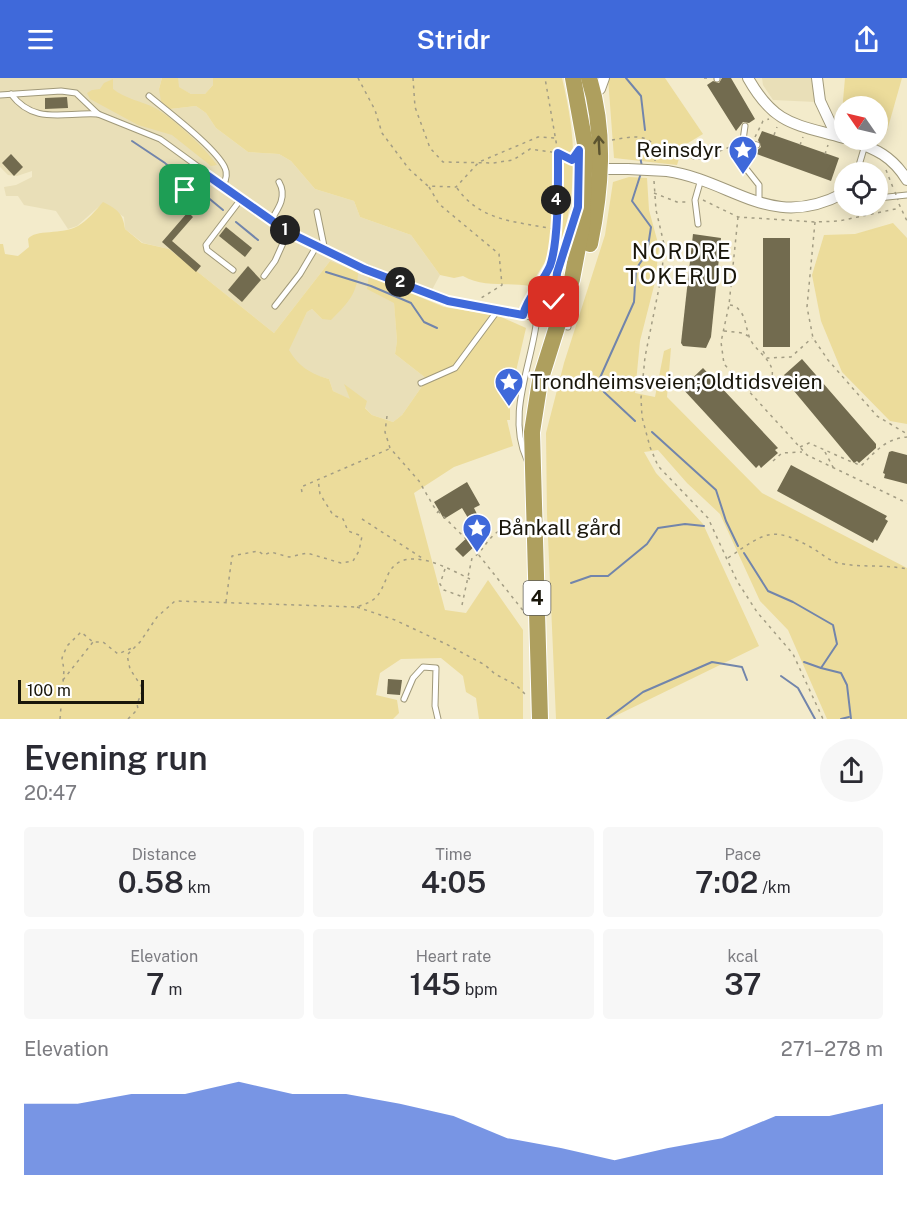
<!DOCTYPE html>
<html lang="en">
<head>
<meta charset="utf-8">
<style>
	:root { --surface:#fff; --page:#f7f7f7; --text:#2b2b33; --muted:#7c7c81; --accent:#3f69da }
	body { margin:0; font-family:"Public Sans",sans-serif; background:var(--page); color:var(--text); height:100vh; display:flex; flex-direction:column; font-size:22px; white-space:nowrap }
	* { box-sizing:border-box; margin:0 }
	p { font-size:20px; color:var(--muted) }
	.icon { flex:none; width:33px; height:33px; fill:none; stroke:currentColor; stroke-width:2; stroke-linecap:round; stroke-linejoin:round }
	.map { position:relative; height:641px; overflow:hidden }
	.drawer { display:flex; flex-direction:column; background:var(--surface); flex:1 }
	.drawer>* { flex:none }
	.needle { width:39px; rotate:304deg }
	.buttons { position:absolute; left:834px; top:18px; display:grid; gap:12px }
	.buttons a { display:grid; place-items:center; width:54px; height:54px; border-radius:50%; background:var(--surface); box-shadow:0 3px 15px #0003; font-size:30px }
	.scale { position:absolute; left:18px; bottom:15px; width:126px; box-sizing:border-box; padding-left:6px; border:3px solid #19160b; border-top:0; font-size:16px; line-height:21px; white-space:nowrap; color:#19160b; -webkit-text-stroke:4px #fff; paint-order:stroke }
	.pin { position:absolute; display:grid; place-items:center; width:51px; height:51px; color:#fff; margin:-26px; border-radius:12px; box-shadow:0 3px 9px #0006 }
	.km { position:absolute; width:30px; height:30px; margin:-15px; border-radius:50%; background:#222; color:#fff; font-size:16px; line-height:30px; text-align:center }
	.round { display:grid; place-items:center; flex:none; width:63px; height:63px; border-radius:32px; background:var(--page) }
	.head { display:flex; align-items:center; justify-content:space-between; height:102px; padding:0 24px }
	h1 { font-size:33px; font-weight:600; line-height:45px }
	.stats { display:grid; grid-template-columns:repeat(3,1fr); gap:9px; height:102px; padding:6px 24px }
	.stats div { display:grid; align-content:center; border-radius:6px; background:var(--page); text-align:center }
	.stats b { font-size:30px; font-weight:600 }
	.stats small { font-size:16px; font-weight:400 }
	.stats p { font-size:16px }
	.chart { height:168px; padding:12px 24px }
	.chart p { display:flex; justify-content:space-between }
	.chart svg { width:100%; height:108px; margin-top:6px; fill:var(--accent); opacity:.7 }
	header { display:flex; justify-content:space-between; align-items:center; height:78px; padding:0 24px; background:var(--accent); color:#fff; font-size:27px; font-weight:600 }
	.map>svg:first-child { display:block }
</style>
</head>
<body>
<header><svg class="icon" aria-label="menu" viewBox="0 0 24 24"><path d="M4 6h16M4 12h16M4 18h16"/></svg>Stridr<svg class="icon" aria-label="share" viewBox="0 0 24 24"><path d="M12 15V3M7 8l5-5 5 5M5 13v7h14v-7"/></svg></header>
<div class="map">
<svg width="907" height="641" viewBox="0 0 907 641">
	<rect width="100%" height="100%" fill="#f3ebcb"/>
	<g fill="#e9dfb8">
		<polygon points="0,0 162,0 159,11 170,31 196,28 206,35 216,50 248,74 279,76 291,83 315,111 354,123 360,139 411,157 440,197 427,221 370,198 394,224 397,263 395,276 427,301 402,337 393,344 372,337 345,308 351,322 333,313 329,301 311,296 295,283 288,272 307,234 312,231 322,241 330,183 274,255 169,171 143,165 125,151 124,139 103,125 77,148 68,151 56,133 24,127 18,118 6,118 4,109 16,107 32,99 32,93 17,98 8,97 0,89"/>
		<polygon points="178,0 213,0 213,7 205,16 191,16 178,9"/>
		<polygon points="762,0 814,0 816,24 773,22 763,7"/>
	</g>
	<g fill="#ecdc9b">
		<path d="M 162,0 L 178,0 L 179,9 L 191,16 L 205,16 L 213,7 L 213,0 L 562,0 C 578,66 577,111 559,176 L 545,184 L 530,208 C 507,204 483,210 463,198 L 454,200 L 440,197 L 411,157 L 360,139 L 354,123 L 315,111 L 291,83 L 279,76 L 248,74 L 216,50 L 206,35 L 196,28 L 170,31 L 161,23 L 159,11 Z"/>
		<polygon points="608,0 665,0 703,56 683,68 677,87 614,80"/>
		<polygon points="845,0 902,0 887,53 878,49 878,28 844,28 844,35 842,34"/>
		<path d="M 113,1 L 113,11 C 126,21 141,23 155,30 C 172,39 206,71 217,87 L 211,88 L 172,57 L 138,47 L 90,21 L 87,15 L 92,12 L 100,11 L 104,5 Z"/>
		<polygon points="629,99 647,100 649,132 659,169 655,204 640,263 635,315 655,319 664,273 671,270 667,319 762,415 907,490 907,641 827,641 788,552 760,523 720,436 687,405 658,372 644,374 656,395 703,446 759,568 609,641 556,641 547,436 546,355 564,285 605,157 613,104"/>
		<path d="M 103,124 C 117,131 123,135 125,151 L 142,165 L 169,171 L 274,255 L 330,183 L 358,194 C 358,216 345,228 331,242 L 322,241 L 312,231 L 307,234 L 289,272 C 299,289 311,296 329,301 L 333,313 L 350,321 L 344,306 L 367,323 L 365,330 L 372,337 L 393,344 L 402,337 L 427,301 L 395,276 L 397,263 L 394,225 L 367,211 L 369,198 L 444,229 L 499,238 L 526,250 L 510,319 L 510,342 L 507,342 L 513,368 L 454,389 L 414,415 L 445,532 L 466,535 L 488,502 L 523,552 L 523,641 L 479,641 L 476,620 L 466,614 L 463,598 L 441,580 L 401,581 L 380,595 L 376,617 L 397,622 L 399,635 L 393,641 L 0,641 L 0,166 L 3,166 L 5,176 L 18,178 L 29,169 L 28,161 C 35,151 62,157 78,148 C 87,143 96,132 103,124 Z"/>
		<polygon points="893,145 907,160 907,346 890,343 842,294 821,243 812,197 824,157 855,156"/>
	</g>
	<g fill="none" stroke-linecap="round" stroke-linejoin="round">
		<g stroke="#7285ab" stroke-width="2">
			<polyline points="626,0 641,18 645,52"/>
			<polyline points="132,63 165,85"/>
			<polyline points="166,86 182,99"/>
			<polyline points="642,89 640,78 643,67"/>
			<polyline points="200,113 223,132"/>
			<polyline points="236,144 258,162"/>
			<polyline points="326,194 371,208 411,225 424,244 437,250"/>
			<polyline points="635,343 604,314 599,302 634,224 636,191 647,175 651,149 632,123 641,95"/>
			<polyline points="652,354 716,412 726,443 738,468"/>
			<polyline points="744,475 768,513 793,524 833,547 837,566 821,590 841,595 847,607 851,641"/>
			<polyline points="571,505 591,498 608,498 647,466 658,450 685,446 704,448"/>
			<polyline points="804,584 821,590"/>
			<polyline points="781,598 798,610 815,641"/>
			<polyline points="607,641 643,614 712,584 742,589 747,602"/>
			<polyline points="841,641 849,639"/>
		</g>
	</g>
	<g fill="#726b4f">
		<polygon points="722,0 731,0 755,41 749,45 743,44 736,53 707,7 713,3 719,5"/>
		<polygon points="67,19 68,30 45,31 45,20"/>
		<polygon points="762,53 839,80 831,103 754,75 761,69 758,62"/>
		<polygon points="11,76 23,89 14,98 2,85"/>
		<polygon points="188,134 193,139 172,163 201,188 196,194 162,164"/>
		<polygon points="226,149 252,170 245,179 219,158"/>
		<polygon points="693,156 721,160 711,259 706,270 683,268 681,265"/>
		<rect x="763" y="160" width="27" height="109"/>
		<polygon points="248,188 261,202 242,224 228,212"/>
		<polygon points="802,281 876,366 876,370 859,385 857,383 854,385 784,301 786,299 784,297"/>
		<polygon points="703,290 778,370 775,372 778,375 761,390 759,387 756,390 682,310"/>
		<polygon points="892,373 907,377 907,406 884,400 885,396 883,395 889,374"/>
		<polygon points="791,387 887,438 885,441 888,443 877,463 875,461 873,465 777,413"/>
		<polygon points="467,404 480,427 474,430 477,436 472,439 488,456 463,479 455,471 474,453 469,447 471,445 462,430 444,441 434,424"/>
		<polygon points="388,601 402,602 400,617 387,616"/>
	</g>
	<g fill="none" stroke-linecap="round" stroke-linejoin="round">
		<g stroke="#a0997a" stroke-width="7">
			<g id="service">
				<polyline points="717,0 717,1"/>
				<path d="M 11,16 C 34,47 63,34 98,36"/>
				<polyline points="0,17 61,13 76,15 98,36 160,61 288,154 316,169 448,223 531,239 568,249"/>
				<path d="M 149,18 C 168,34 216,70 225,90 C 228,96 226,102 223,108"/>
				<polyline points="745,48 740,83 759,107 759,124"/>
				<polyline points="743,63 757,67"/>
				<polyline points="857,94 865,67"/>
				<polyline points="175,117 204,95"/>
				<polyline points="878,120 907,117"/>
				<polyline points="317,134 325,173"/>
				<path d="M 271,142 C 279,130 287,118 279,104"/>
				<polyline points="698,146 695,122 701,101"/>
				<polyline points="233,192 207,172 206,167 241,121"/>
				<polyline points="264,198 275,183 288,154"/>
				<polyline points="275,228 300,196 316,169"/>
				<polyline points="421,305 455,290 498,232"/>
				<path d="M 527,382 C 506,336 532,287 537,240"/>
				<polyline points="404,621 413,600 423,589 436,590 435,628 438,641"/>
			</g>
		</g>
		<g stroke="#a0997a" stroke-width="12">
			<g id="minor">
				<path d="M 748,0 C 775,48 796,46 844,60"/>
				<polyline points="817,0 820,23 836,57"/>
				<polyline points="589,17 600,11 604,0"/>
				<path d="M 850,62 C 876,71 892,78 907,102"/>
				<polyline points="595,91 628,91"/>
				<path d="M 667,93 C 734,103 771,154 844,115"/>
			</g>
		</g>
		<g stroke="#fff" stroke-width="18">
			<g id="trunk">
				<path d="M 589,0 C 606,54 601,112 590,166"/>
				<polyline points="540,641 532,354 540,303 572,201 582,148 585,66 573,0"/>
			</g>
		</g>
		<g stroke="#a39d84" stroke-width="1.5" stroke-dasharray="3 4.5" stroke-linecap="butt">
			<polyline points="358,0 375,32 382,55 409,91 428,108 456,109 479,84 538,59 556,60"/>
			<polyline points="413,0 415,29 430,70 443,84 493,85 513,82 530,71 558,75 572,82"/>
			<polyline points="704,0 707,0"/>
			<polyline points="774,57 777,49"/>
			<polyline points="755,59 763,43 769,41"/>
			<path d="M 612,62 C 627,60 644,54 655,68 L 655,83"/>
			<polyline points="800,67 803,59"/>
			<polyline points="656,68 697,82 735,67"/>
			<polyline points="825,76 828,67"/>
			<polyline points="886,92 894,112"/>
			<polyline points="654,103 656,132 664,166 662,195 645,279 641,320 642,339 650,369 658,388 708,440 737,503 757,534 793,576 823,641"/>
			<polyline points="429,109 439,126 499,176 502,207 478,222"/>
			<path d="M 457,110 C 481,144 516,143 553,151"/>
			<polyline points="654,115 677,124 689,124"/>
			<polyline points="703,122 738,139 815,144 839,143 900,130"/>
			<polyline points="899,126 907,143"/>
			<polyline points="738,139 729,227 721,264 724,286 807,377 907,425"/>
			<polyline points="815,144 807,229 813,260 828,282 877,338 907,356"/>
			<polyline points="557,207 557,195 564,171"/>
			<path d="M 730,227 L 735,228 C 747,237 745,249 750,261 C 756,274 778,285 771,301 L 750,313"/>
			<polyline points="524,230 548,192 554,169 558,75 545,0"/>
			<polyline points="532,232 550,228"/>
			<polyline points="724,253 743,255 748,258"/>
			<polyline points="763,273 767,280 791,279 812,260"/>
			<polyline points="387,338 385,354 390,370 419,403 434,429 466,461"/>
			<polyline points="800,369 809,365 854,385"/>
			<polyline points="825,374 834,391"/>
			<polyline points="773,383 782,375 802,374"/>
			<path d="M 855,385 L 861,388 C 876,373 885,361 907,359"/>
			<polyline points="302,414 301,409 389,371"/>
			<polyline points="362,441 422,480"/>
			<polyline points="474,471 525,535"/>
			<path d="M 728,480 C 766,454 772,447 814,471 C 822,476 830,483 838,485 C 861,490 883,486 907,491"/>
			<polyline points="445,491 440,506 444,512 463,519"/>
			<polyline points="226,524 232,478 258,473 264,477 271,474 289,479 307,475 341,485 353,483 359,473 362,458 348,453 343,441 333,437 320,416 318,401"/>
			<path d="M 462,527 L 472,480 C 480,476 483,469 489,462 C 498,451 509,447 523,443"/>
			<polyline points="357,529 395,542 446,566 485,587 495,596 516,607 526,617"/>
			<polyline points="63,602 93,564"/>
			<polyline points="60,641 64,592 62,580 67,568 81,554 93,564 103,564 118,576 132,570"/>
			<path d="M 128,641 L 138,631 L 137,626 L 143,611 L 130,591 L 127,577 L 140,564 L 157,539 L 175,523 L 356,529 C 377,523 379,518 387,499 C 401,463 447,490 470,501"/>
		</g>
		<use href="#service" stroke="#fff" stroke-width="5"/>
		<use href="#minor" stroke="#fff" stroke-width="10"/>
		<use href="#trunk" stroke="#ae9f5e" stroke-width="16"/>
		<g stroke="#a0997a" stroke-width="12" stroke-linecap="butt">
			<polyline id="minor-bridge" points="628,91 667,93"/>
		</g>
		<g stroke="#a39d84" stroke-width="1.5" stroke-dasharray="3 4.5" stroke-linecap="butt">
			<polyline points="895,114 898,122"/>
			<polyline points="437,435 440,431"/>
		</g>
		<use href="#minor-bridge" stroke="#fff" stroke-width="10"/>
	</g>
	<defs><path id="oneway-shaft" d="M-6 0H5M1.5-3L5.5 0L1.5 3" fill="none" stroke-width="1.6" stroke-linecap="round" stroke-linejoin="round" transform="scale(1.5)"/></defs>
	<use stroke="#5c5430" href="#oneway-shaft" transform="translate(599 67) rotate(-93)"/>
	<g fill="none" stroke-linecap="round" stroke-linejoin="round">
		<g stroke="#fff" stroke-width="12">
			<path id="route" d="M 185,112 L 204,95 L 288,154 L 364,191 L 448,223 L 523,237 C 528,218 542,206 550,188 C 559,163 558,103 558,75 L 572,82 L 579,72 L 578,129 L 557,195 L 554,224"/>
		</g>
		<use href="#route" stroke="#3f69da" stroke-width="8"/>
	</g>
	<defs>
		<g id="sight-pin" transform="scale(1.5)"><path d="M0 17L-7.5 6A9.5 9.5 0 1 1 7.5 6Z" fill="#3f69da" stroke="#fff"/><path d="M0-6L1.8-2.2L6-1.7L2.9 1.2L3.7 5.4L0 3.3L-3.7 5.4L-2.9 1.2L-6-1.7L-1.8-2.2Z" fill="#fff"/></g>
	</defs>
	<g fill-rule="evenodd">
		<use href="#sight-pin" x="743" y="72"/>
		<use href="#sight-pin" x="509" y="304"/>
		<use href="#sight-pin" x="477" y="450"/>
	</g>
	<g text-anchor="middle" stroke-width="5" stroke-linejoin="round" paint-order="stroke">
		<rect fill="#fff" stroke="#5e5c54" stroke-width="1.5" x="523.5" y="503" width="27" height="34" rx="4.5"/>
		<g font-size="20" font-weight="bold" fill="#19160b">
			<text x="537" y="527">4</text>
		</g>
		<g font-size="21" fill="#19160b" stroke="#fff" text-anchor="start">
			<text x="722" y="79" text-anchor="end">Reinsdyr</text>
			<text x="530" y="311">Trondheimsveien;Oldtidsveien</text>
			<text x="498" y="457">Bånkall gård</text>
		</g>
		<g font-size="22" letter-spacing="1.5" fill="#19160b" stroke="#fff">
			<text x="682" y="181">NORDRE<tspan x="682" dy="25">TOKERUD</tspan></text>
		</g>
	</g>
</svg>
<div class="buttons">
<a><svg class="needle" viewBox="-14 -14 28 28"><path d="M0-13l5 13h-10z" fill="#e53935"/><path d="M0 13l5-13h-10z" fill="#7c7c81"/></svg></a>
<a><svg class="icon" aria-label="locate" viewBox="0 0 24 24"><circle cx="12" cy="12" r="6"/><path d="M12 2v4M12 18v4M2 12h4M18 12h4"/></svg></a>
</div>
<div class="scale">100 m</div>
<div class="pin" style="left:185px;top:112px;background:#1e9e55"><svg class="icon" aria-label="arrive" viewBox="0 0 24 24"><path d="M6 21V4h12l-3 4 3 4H6"/></svg></div>
<div class="pin" style="left:554px;top:224px;background:#d93025"><svg class="icon" aria-label="check" viewBox="0 0 24 24"><path d="M5 12l5 5 9-10"/></svg></div>
<b class="km" style="left:285px;top:152px">1</b>
<b class="km" style="left:400px;top:204px">2</b>
<b class="km" style="left:556px;top:122px">4</b>
</div>
<section class="drawer">
<div class="head"><div><h1>Evening run</h1><p>20:47</p></div><a class="round"><svg class="icon" aria-label="share" viewBox="0 0 24 24"><path d="M12 15V3M7 8l5-5 5 5M5 13v7h14v-7"/></svg></a></div>
<div class="stats">
<div><p>Distance</p><b>0.58<small> km</small></b></div>
<div><p>Time</p><b>4:05</b></div>
<div><p>Pace</p><b>7:02<small> /km</small></b></div>
</div>
<div class="stats">
<div><p>Elevation</p><b>7<small> m</small></b></div>
<div><p>Heart rate</p><b>145<small> bpm</small></b></div>
<div><p>kcal</p><b>37</b></div>
</div>
<div class="chart"><p><span>Elevation</span>271–278 m</p>
<svg viewBox="0 0 160 44" preserveAspectRatio="none"><path d="M0 44V15L10 15L20 11L30 11L40 6L50 11L60 11L70 15L80 20L90 29L100 33L110 38L120 33L130 29L140 20L150 20L160 15V44z"/></svg>
</div>
</section>
</body>
</html>
